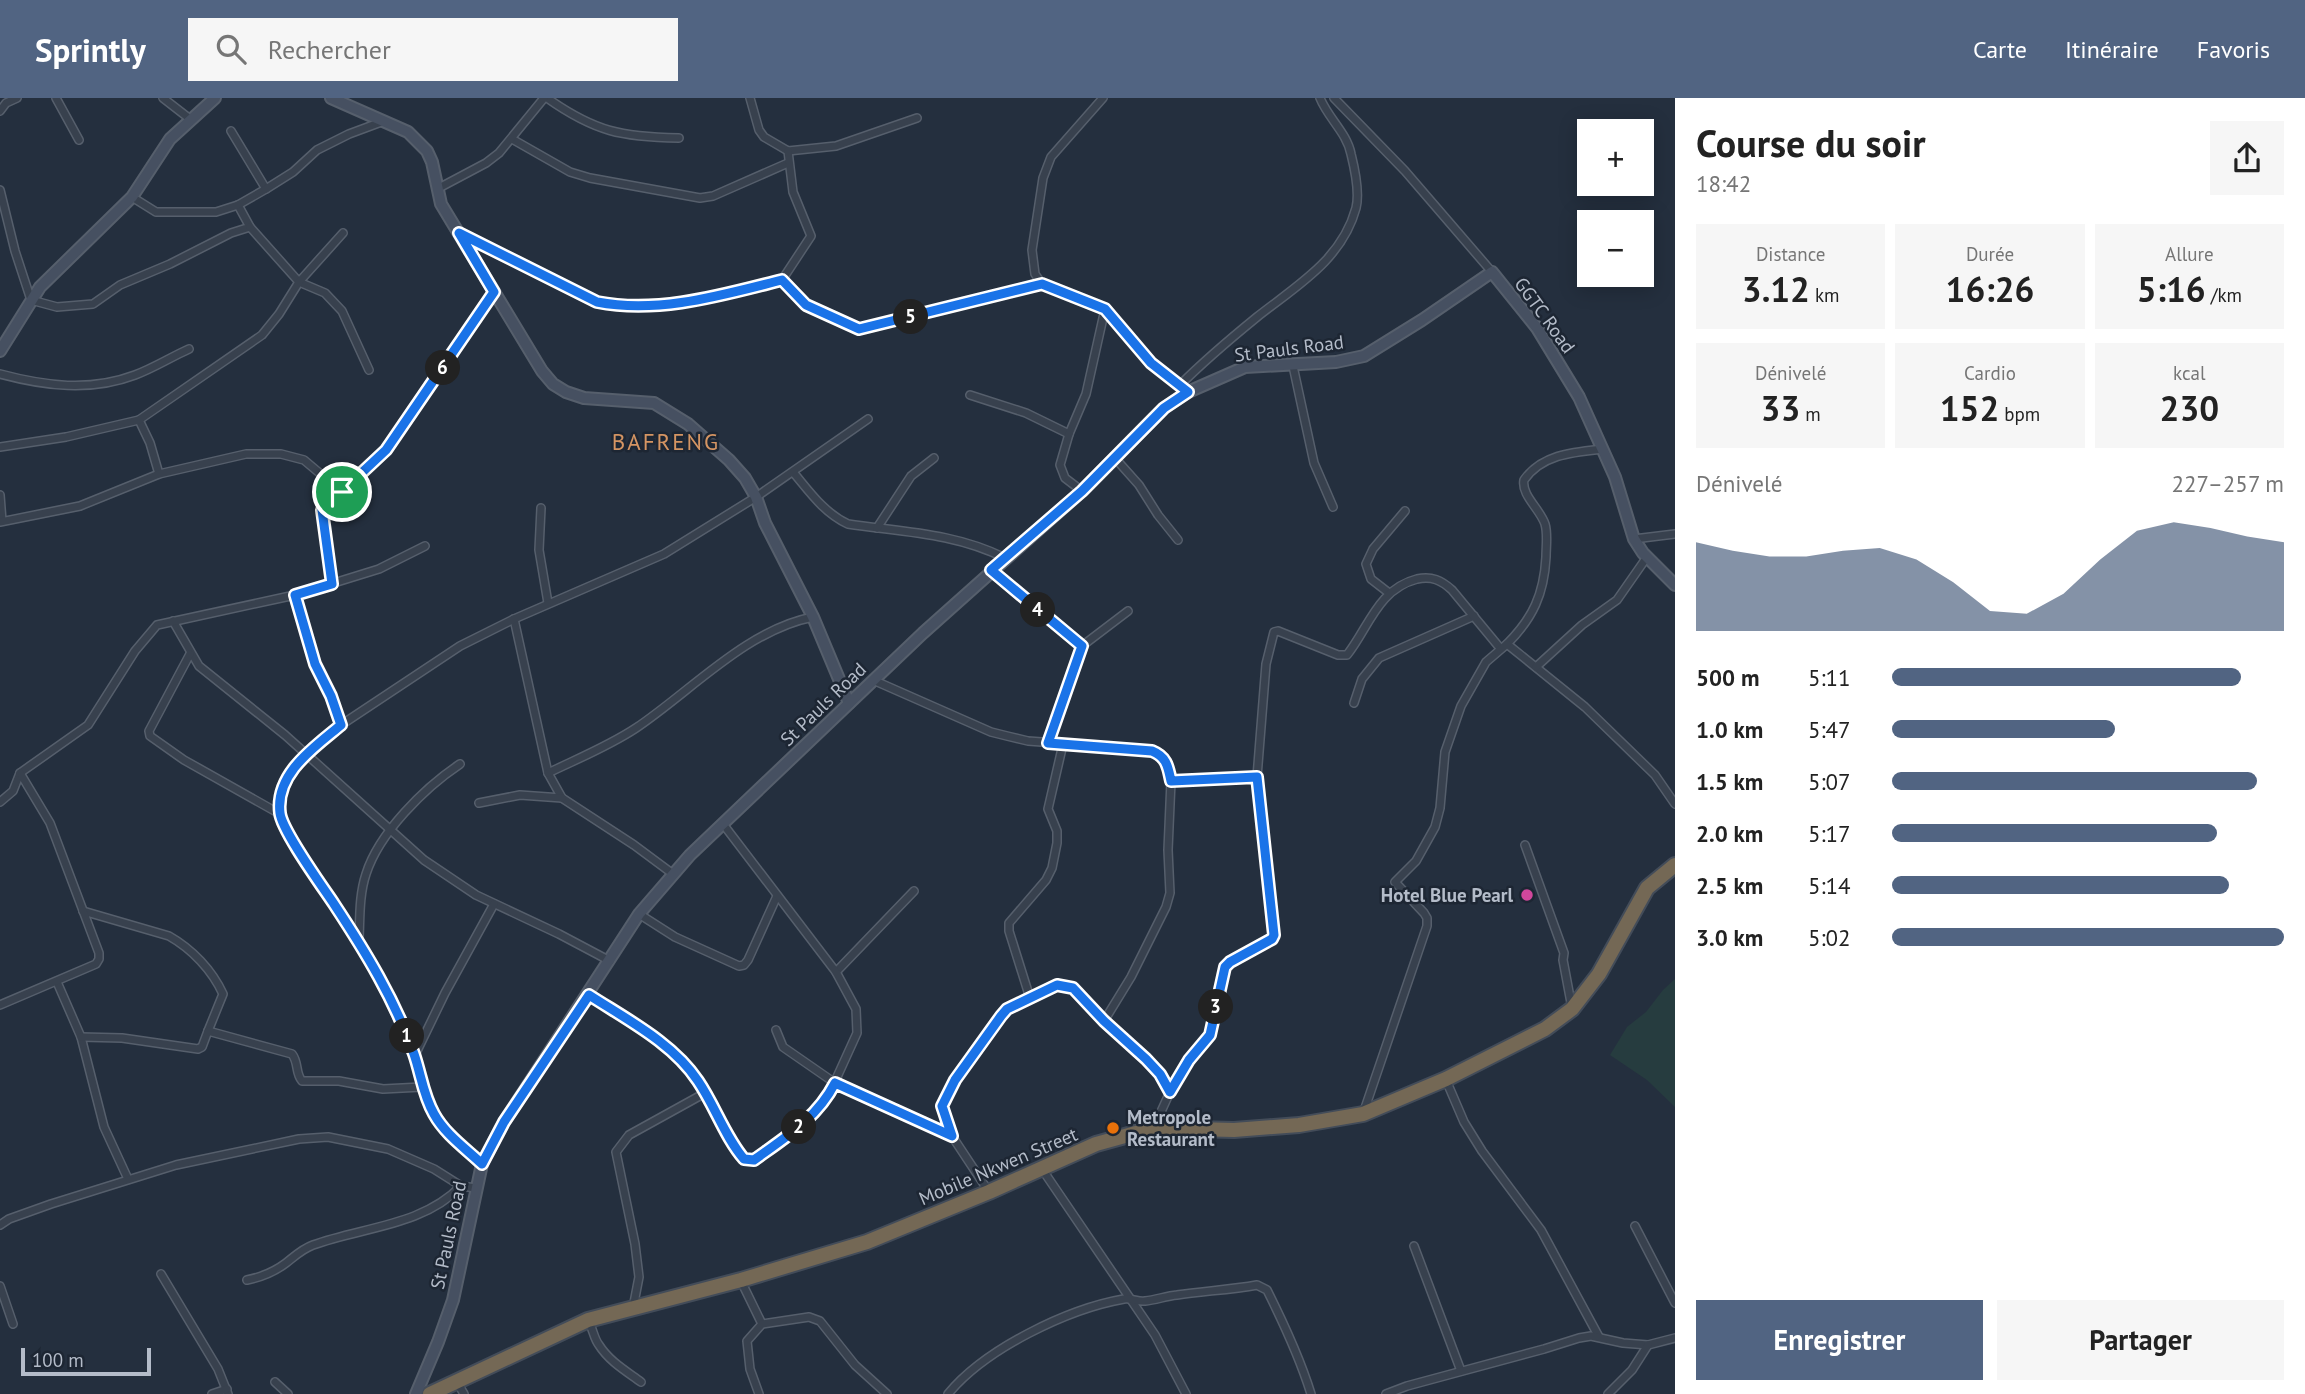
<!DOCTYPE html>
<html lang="fr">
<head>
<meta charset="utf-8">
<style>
	:root { --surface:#fff; --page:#f6f6f6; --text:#222; --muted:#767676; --accent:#516482 }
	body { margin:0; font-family:"PT Sans",sans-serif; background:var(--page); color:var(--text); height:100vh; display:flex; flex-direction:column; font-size:26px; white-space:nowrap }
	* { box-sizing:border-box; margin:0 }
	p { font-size:23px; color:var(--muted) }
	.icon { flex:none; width:38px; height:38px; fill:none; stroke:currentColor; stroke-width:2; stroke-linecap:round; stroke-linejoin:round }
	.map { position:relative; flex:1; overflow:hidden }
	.sheet { display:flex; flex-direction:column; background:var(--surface); width:630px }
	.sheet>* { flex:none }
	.buttons { position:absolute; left:1577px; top:21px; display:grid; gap:14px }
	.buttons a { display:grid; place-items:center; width:77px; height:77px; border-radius:0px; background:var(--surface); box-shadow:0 4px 18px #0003; font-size:35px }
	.scale { position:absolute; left:21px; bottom:18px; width:130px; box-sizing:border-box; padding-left:7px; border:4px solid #b4bcc9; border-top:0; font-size:19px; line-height:24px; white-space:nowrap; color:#b4bcc9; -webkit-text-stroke:5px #1d2633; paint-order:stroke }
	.pin { position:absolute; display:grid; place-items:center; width:60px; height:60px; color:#fff; margin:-30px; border:4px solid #fff; border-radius:50%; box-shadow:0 2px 7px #0007 }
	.km { position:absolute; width:35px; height:35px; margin:-18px; border-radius:50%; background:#222; color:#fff; font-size:19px; line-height:35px; text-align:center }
	.round { display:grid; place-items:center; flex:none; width:74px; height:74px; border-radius:0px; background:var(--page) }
	.headline { display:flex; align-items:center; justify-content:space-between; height:119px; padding:0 21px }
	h1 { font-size:38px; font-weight:700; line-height:52px }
	.stats { display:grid; grid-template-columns:repeat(3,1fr); gap:10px; height:119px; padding:7px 21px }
	.stats div { display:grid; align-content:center; border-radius:0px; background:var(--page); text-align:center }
	.stats b { font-size:35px; font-weight:700 }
	.stats small { font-size:19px; font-weight:400 }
	.stats p { font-size:19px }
	.chart { height:196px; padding:14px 21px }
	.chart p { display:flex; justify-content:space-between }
	.chart svg { width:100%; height:126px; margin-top:7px; fill:var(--accent); opacity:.7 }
	.primary-button { display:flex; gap:14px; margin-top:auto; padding:14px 21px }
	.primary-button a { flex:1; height:80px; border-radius:0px; background:var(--accent); color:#fff; font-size:28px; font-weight:700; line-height:80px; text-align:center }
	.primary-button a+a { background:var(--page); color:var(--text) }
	ul { padding:0 21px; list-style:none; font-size:23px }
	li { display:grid; grid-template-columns:112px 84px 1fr; align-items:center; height:52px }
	li i { height:18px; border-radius:9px; background:var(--accent) }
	header { display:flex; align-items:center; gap:42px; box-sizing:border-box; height:98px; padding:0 35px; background:var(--accent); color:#fff }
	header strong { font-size:33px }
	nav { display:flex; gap:38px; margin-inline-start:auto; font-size:24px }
	.search { width:490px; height:63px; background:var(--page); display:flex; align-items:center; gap:18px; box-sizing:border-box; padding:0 24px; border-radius:0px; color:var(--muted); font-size:26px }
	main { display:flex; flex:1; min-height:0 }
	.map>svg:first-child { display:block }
</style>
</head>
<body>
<header>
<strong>Sprintly</strong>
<div class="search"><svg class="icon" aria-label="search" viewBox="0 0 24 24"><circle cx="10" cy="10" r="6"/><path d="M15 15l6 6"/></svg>Rechercher</div>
<nav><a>Carte</a><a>Itinéraire</a><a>Favoris</a></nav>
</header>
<main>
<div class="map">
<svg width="1675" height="1296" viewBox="0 0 1675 1296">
	<rect width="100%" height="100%" fill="#242f3e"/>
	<polygon fill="#263c3f" points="1675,881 1675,1009 1647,982 1610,957 1627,929 1646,914 1663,892"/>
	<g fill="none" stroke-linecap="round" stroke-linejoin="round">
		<g stroke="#565f6c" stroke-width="10">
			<g id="street">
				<polyline points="56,0 79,42"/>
				<polyline points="163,0 190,21"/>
				<path d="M 547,0 C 595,34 622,39 679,40"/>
				<polyline points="750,0 759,32 764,39 788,53 836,48 917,20"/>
				<polyline points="1103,0 1051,59 1043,80 1032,152 1035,176 1042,186 1105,211 1151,265 1188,294"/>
				<polyline points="1334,0 1405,73 1492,174"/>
				<polyline points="0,13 6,5 17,0"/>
				<polyline points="231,33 266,91"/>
				<polyline points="512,41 570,74 590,80 700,100 713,98 788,65"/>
				<polyline points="437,91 486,65 499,55 544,0"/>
				<polyline points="0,92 15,153 31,202 57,209 93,206 120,187 170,166 231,135 250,129 238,107"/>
				<polyline points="132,99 156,114 216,114 238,107 266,91 293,74 317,52 349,36 384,23"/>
				<polyline points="250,129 299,184 325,195 342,213 369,272"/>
				<path d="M 461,136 L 580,196 C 640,224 721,198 782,182 L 811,138 L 793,94 L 788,53"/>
				<polyline points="782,182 806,207 859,231 1042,186"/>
				<polyline points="1293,268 1314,365 1333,409"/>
				<path d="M 0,276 C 45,288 90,294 135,277 C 154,270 171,259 189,251"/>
				<path d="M 1180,287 C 1204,263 1230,241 1257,219 C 1296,188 1342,162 1356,110 C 1360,94 1355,72 1351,56 C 1347,35 1328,20 1320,0"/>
				<polyline points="970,297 1026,315 1069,336"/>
				<polyline points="139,322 150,345 159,376"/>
				<polyline points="0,349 66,339 139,322 262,237 279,216 299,184 343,135"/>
				<path d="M 1603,351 C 1574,354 1542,356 1524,382 C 1521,397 1540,411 1545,426 C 1548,436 1546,448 1546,459 C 1544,496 1533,520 1507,546 L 1585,609 L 1655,677 L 1675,706"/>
				<polyline points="1114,359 1139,387 1158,417 1178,442"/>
				<path d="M 793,374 C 809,393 824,415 848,426 C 903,434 955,435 1005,460"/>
				<polyline points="1082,393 1065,380 1060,367 1069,336 1086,296 1105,211"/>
				<polyline points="0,397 2,423"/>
				<polyline points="541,410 539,452 548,505"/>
				<polyline points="0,424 80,408 159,376 246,356 281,356 304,362 342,394"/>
				<polyline points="877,430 911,378 934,360"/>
				<polyline points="1634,441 1675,436"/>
				<polyline points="991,472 1082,548"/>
				<polyline points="332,486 322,412 386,352 494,194"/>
				<polyline points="1389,495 1371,481 1366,466 1373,451 1405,413"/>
				<polyline points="295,497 315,566 331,598 341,627"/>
				<polyline points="514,521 548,675 562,700 634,747 673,776"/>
				<polyline points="173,523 199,568 285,637 424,762 476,797 559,836 610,863"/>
				<polyline points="190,556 149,633 150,638 184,662 280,716"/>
				<polyline points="1536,569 1582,527 1617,502 1647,459"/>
				<polyline points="873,582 991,634 1007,638 1028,643 1152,652 1161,656 1167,665 1171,683 1168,752 1170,795 1166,809 1131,879 1104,923"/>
				<polyline points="1354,605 1362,581 1379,560 1474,518"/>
				<polyline points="1048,645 1082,548 1128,513"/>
				<path d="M 548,675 C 577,661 609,648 636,630 C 690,594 746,532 813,519"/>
				<polyline points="1171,683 1257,679"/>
				<polyline points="0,704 13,693 20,675 88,627 135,553 157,527 295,497 379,471 425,448"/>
				<polyline points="479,705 520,697 562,700"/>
				<polyline points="1525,747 1564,855 1563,862 1572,910"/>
				<path d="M 83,813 L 169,838 C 192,851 212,872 223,896 L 208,933"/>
				<polyline points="639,816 675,839 739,868 744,867 748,862 777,798"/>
				<path d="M 359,841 C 360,820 359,797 366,776 C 379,735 424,690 460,666"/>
				<polyline points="836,874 914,793"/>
				<polyline points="57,884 81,939 104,1029 128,1081"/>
				<path d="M 589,897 C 626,921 673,945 698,983 C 715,1008 725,1039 744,1061 L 754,1062 L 794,1033 L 812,1019 L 827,1001 L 857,935 L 856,911 L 836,874 L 723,726"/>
				<polyline points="1030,900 1009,833 1009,825 1046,782 1052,770 1057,745 1057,733 1048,711 1063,646"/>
				<polyline points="0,907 96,866 99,861 99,855 50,725 20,675"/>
				<polyline points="776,932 783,949 835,985 951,1038"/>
				<path d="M 81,939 L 122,940 L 198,951 L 202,949 L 208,933 L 292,956 C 299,965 295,975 302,983 L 339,983 L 383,991 L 422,989"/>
				<polyline points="415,957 445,895 494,806"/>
				<polyline points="1446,982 1464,1024 1482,1053 1541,1132 1599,1239"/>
				<path d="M 1170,994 L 1189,962 L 1210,937 L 1225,869 L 1230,864 L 1272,841 L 1274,837 L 1257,679 L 1266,566 L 1274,534 L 1278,533 L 1338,557 L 1347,557 C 1369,529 1378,491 1417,481 C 1432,478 1441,482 1452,492 L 1500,550"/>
				<polyline points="1364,1013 1427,828 1427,820 1424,815 1395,784 1416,763 1435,729 1440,710 1445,654 1461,608 1486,564 1507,546"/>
				<polyline points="482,1066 444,1032 434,1016 422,989 415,957 367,856 295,745 280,716 281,697 288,678 305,657 341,627 460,548 514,521 664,456 756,399 868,321"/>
				<polyline points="1042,1071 1155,1237 1186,1296"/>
				<polyline points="989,1094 952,1038 942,1008 955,982 1001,918 1007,911 1057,887 1073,890 1104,923 1146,961 1160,976 1170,994 1154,1029"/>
				<polyline points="0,1127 9,1121 51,1106 176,1067 299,1041 328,1039 388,1051 434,1071 461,1088 476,1090"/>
				<polyline points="1635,1128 1675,1205"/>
				<polyline points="1414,1148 1461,1273"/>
				<polyline points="161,1176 218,1271 228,1296"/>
				<path d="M 247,1182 C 262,1179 274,1174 286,1165 C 295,1158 302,1151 313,1147 C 362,1129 423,1128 461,1088"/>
				<polyline points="741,1183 762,1226"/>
				<polyline points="0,1188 13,1226"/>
				<polyline points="633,1210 639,1179 635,1146 616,1054 629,1037 705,995"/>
				<path d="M 588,1222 C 593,1231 594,1241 599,1247 C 609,1263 626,1273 641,1284"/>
				<polyline points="275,1284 288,1296"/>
				<polyline points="457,1284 464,1296"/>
				<polyline points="212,1296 227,1291"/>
				<polyline points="759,1296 750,1271 747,1243 762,1226 809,1219 820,1223 855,1267 887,1296"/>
				<path d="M 948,1296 C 985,1251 1067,1211 1124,1201 C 1132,1200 1138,1204 1145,1203 C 1156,1202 1166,1198 1177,1197 C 1203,1193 1230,1192 1257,1187 L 1267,1192 C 1284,1226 1300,1260 1311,1296"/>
				<polyline points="1386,1296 1407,1288 1544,1251 1579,1240 1591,1238 1623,1245 1648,1247 1675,1240"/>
				<polyline points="1608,1296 1632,1272 1648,1247"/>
			</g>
		</g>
		<g stroke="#565f6c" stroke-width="14">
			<g id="secondary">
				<polyline points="331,0 408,34 427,53 432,64 441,106 542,273 553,286 566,294 584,300 654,305 688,326 729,362 745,380 756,399 765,425 813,519 849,605"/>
				<polyline points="0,253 40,189 132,99 170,41 215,0"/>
				<polyline points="416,1296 438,1244 453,1202 482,1066 504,1024 639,816 690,757 923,535 1082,393 1164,310 1188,294 1245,269 1336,264 1364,258 1422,222 1492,174 1537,230 1579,299 1615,379 1634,441 1643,455 1675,487"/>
			</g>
		</g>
		<g stroke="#434c59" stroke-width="18">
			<polyline id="highway" points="430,1296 588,1222 741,1182 867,1144 989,1094 1096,1046 1154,1030 1234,1032 1299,1027 1363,1016 1446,981 1545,931 1572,911 1599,876 1647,790 1675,767"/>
		</g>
		<use href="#street" stroke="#38414e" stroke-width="7"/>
		<use href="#secondary" stroke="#465061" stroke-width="10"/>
		<use href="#highway" stroke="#746855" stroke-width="14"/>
	</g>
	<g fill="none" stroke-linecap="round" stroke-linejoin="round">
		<g stroke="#fff" stroke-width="14">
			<path id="route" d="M 459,135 L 597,204 C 659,216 722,197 782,182 L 806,207 L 859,231 L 1042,186 L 1105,211 L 1151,265 L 1188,294 L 1164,310 L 1082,393 L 991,472 L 1082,548 L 1048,645 L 1152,653 C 1167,659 1168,669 1171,683 L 1257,679 L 1274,837 L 1272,841 L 1230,864 L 1225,869 L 1210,937 L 1189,962 L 1170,994 L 1160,976 L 1146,961 L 1104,923 L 1073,890 L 1057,887 L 1007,911 L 1001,918 L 955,982 L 942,1008 L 952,1038 L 835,985 C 817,1020 786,1039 754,1062 L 744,1061 C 725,1039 715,1008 698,983 C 673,945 626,921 589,897 L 504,1024 L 482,1066 C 465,1050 445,1036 434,1016 C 423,997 421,976 414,956 C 395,902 365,853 334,806 C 322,788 282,733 280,715 C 275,675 315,649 341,627 L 331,598 L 315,566 L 295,497 L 332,486 L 322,412 L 386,352 L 494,194 Z"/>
		</g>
		<use href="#route" stroke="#1a73e8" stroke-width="9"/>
	</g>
	<circle fill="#d1479c" stroke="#1d2633" stroke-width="2.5" cx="1527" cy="797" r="7"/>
	<circle fill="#e8710a" stroke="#1d2633" stroke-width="2.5" cx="1113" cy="1030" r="7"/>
	<g text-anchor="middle" stroke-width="5" stroke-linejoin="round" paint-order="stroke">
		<g font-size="19" fill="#b4bcc9" stroke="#1d2633">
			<text transform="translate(1545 217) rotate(54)" y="7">GGTC Road</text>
			<text transform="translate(1289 250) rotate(-7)" y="7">St Pauls Road</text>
			<text transform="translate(823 606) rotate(-44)" y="7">St Pauls Road</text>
			<text transform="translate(998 1068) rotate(-23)" y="7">Mobile Nkwen Street</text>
			<text transform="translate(448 1137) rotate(-78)" y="7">St Pauls Road</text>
		</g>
		<g font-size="19" font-weight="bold" fill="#b4bcc9" stroke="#1d2633" text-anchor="end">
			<text x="1513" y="804">Hotel Blue Pearl</text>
			<text x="1127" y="1026" text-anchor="start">Metropole<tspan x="1127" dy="22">Restaurant</tspan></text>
		</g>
		<g font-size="23" letter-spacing="2" fill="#d59563" stroke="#1d2633">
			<text x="666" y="352">BAFRENG</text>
		</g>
	</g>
</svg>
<div class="buttons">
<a>+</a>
<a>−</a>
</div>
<div class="scale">100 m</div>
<div class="pin" style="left:342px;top:394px;background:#1e9e55"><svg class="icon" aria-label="arrive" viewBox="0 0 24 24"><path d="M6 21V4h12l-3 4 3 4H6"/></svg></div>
<b class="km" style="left:407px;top:938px">1</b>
<b class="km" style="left:799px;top:1029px">2</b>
<b class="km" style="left:1216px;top:909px">3</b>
<b class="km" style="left:1038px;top:512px">4</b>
<b class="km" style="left:911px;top:219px">5</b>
<b class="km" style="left:443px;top:270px">6</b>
</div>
<section class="sheet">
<div class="headline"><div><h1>Course du soir</h1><p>18:42</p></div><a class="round"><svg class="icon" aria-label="share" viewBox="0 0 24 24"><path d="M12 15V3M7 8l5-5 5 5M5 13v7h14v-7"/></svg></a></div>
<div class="stats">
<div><p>Distance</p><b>3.12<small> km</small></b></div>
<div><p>Durée</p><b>16:26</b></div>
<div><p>Allure</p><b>5:16<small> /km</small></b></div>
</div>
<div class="stats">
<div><p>Dénivelé</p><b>33<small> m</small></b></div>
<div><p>Cardio</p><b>152<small> bpm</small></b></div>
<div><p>kcal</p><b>230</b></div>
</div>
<div class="chart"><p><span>Dénivelé</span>227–257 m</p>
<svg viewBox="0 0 160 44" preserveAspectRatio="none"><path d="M0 44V13L10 16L20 18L30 18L40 16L50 15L60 19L70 27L80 37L90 38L100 31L110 19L120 9L130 6L140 8L150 11L160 13V44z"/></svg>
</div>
<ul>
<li><b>500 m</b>5:11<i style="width:89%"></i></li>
<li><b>1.0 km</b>5:47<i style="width:57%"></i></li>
<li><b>1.5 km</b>5:07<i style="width:93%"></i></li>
<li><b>2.0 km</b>5:17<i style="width:83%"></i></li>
<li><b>2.5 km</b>5:14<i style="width:86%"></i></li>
<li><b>3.0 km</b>5:02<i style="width:100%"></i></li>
</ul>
<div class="primary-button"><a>Enregistrer</a><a>Partager</a></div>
</section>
</main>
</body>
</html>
